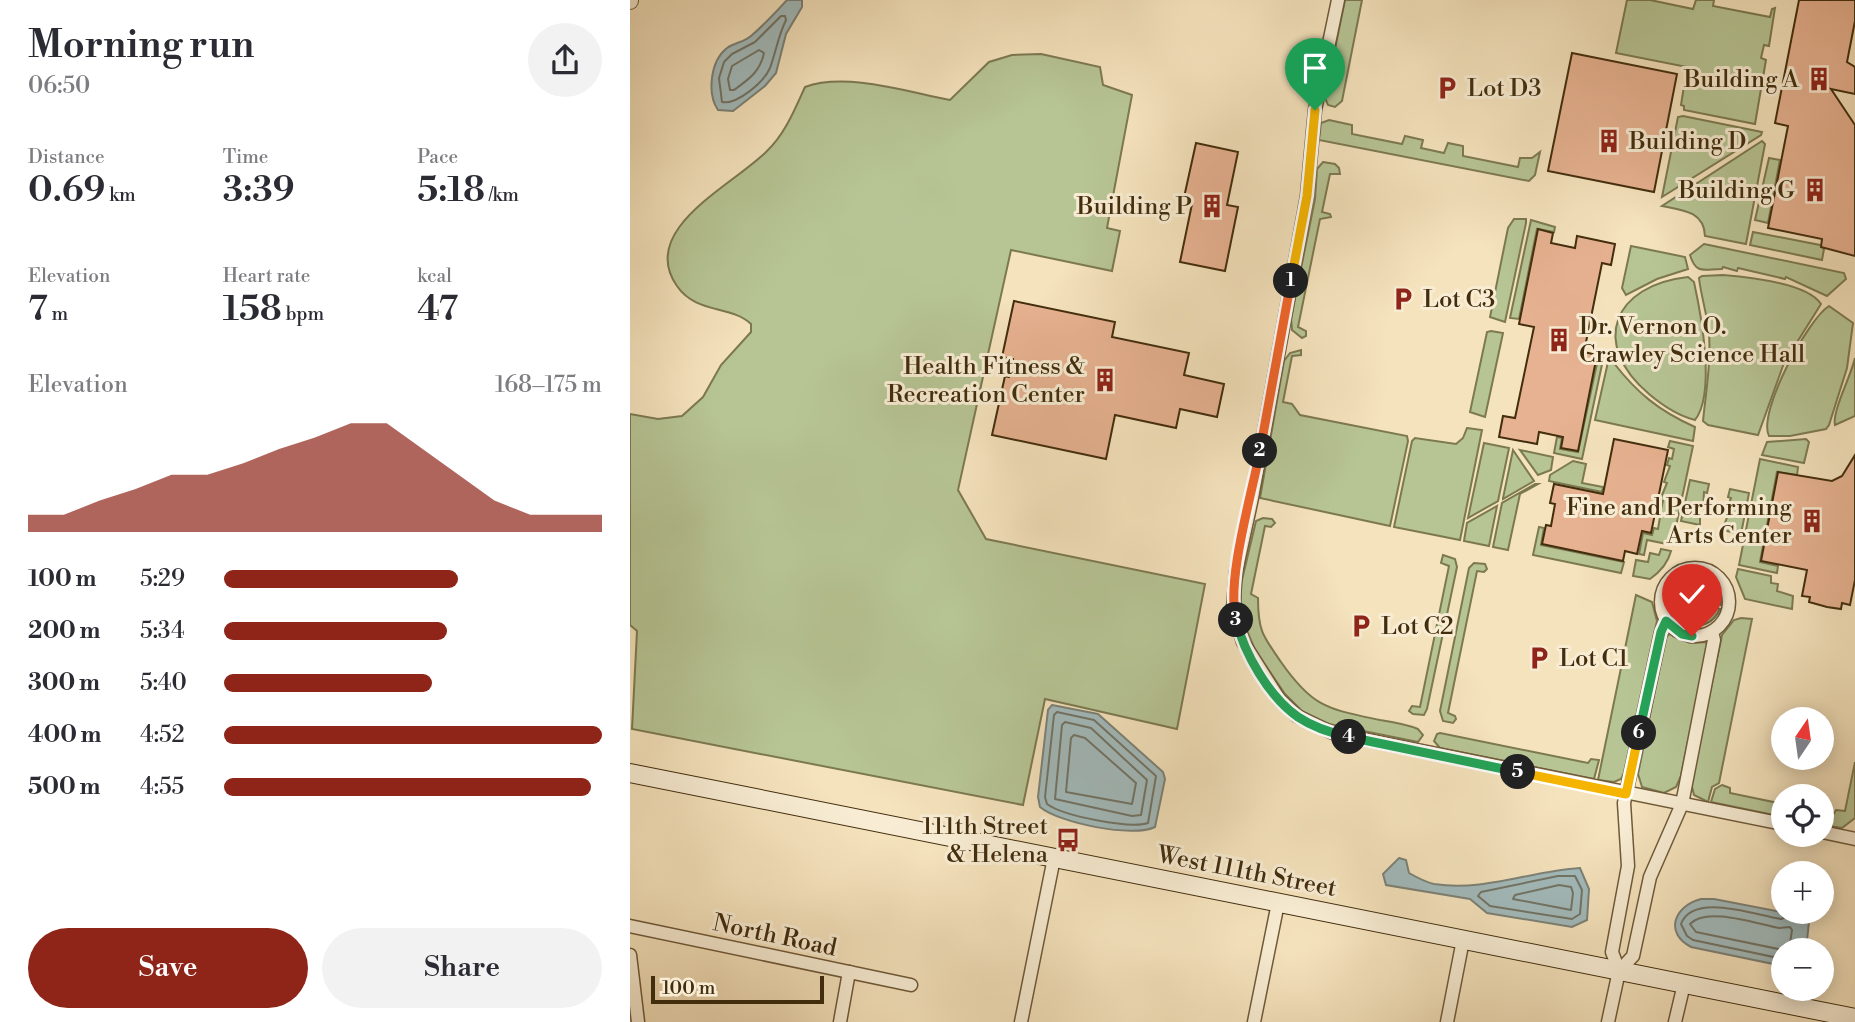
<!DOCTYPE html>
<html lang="en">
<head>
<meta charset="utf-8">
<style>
	:root { --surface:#fff; --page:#f2f2f3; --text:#2b2b33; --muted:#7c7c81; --accent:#8f2418 }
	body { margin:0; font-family:"Libre Bodoni",serif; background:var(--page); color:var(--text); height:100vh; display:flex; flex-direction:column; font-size:26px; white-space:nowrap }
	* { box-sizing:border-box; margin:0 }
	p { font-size:23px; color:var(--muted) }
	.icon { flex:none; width:38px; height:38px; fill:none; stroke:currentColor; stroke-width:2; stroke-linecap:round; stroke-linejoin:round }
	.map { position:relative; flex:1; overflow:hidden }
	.side { display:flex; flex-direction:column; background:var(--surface); width:630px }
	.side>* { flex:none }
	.needle { width:46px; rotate:13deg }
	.controls { position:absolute; left:1141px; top:707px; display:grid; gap:14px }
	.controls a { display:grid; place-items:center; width:63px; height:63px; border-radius:50%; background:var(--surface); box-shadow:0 4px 18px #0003; font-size:35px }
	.scale { position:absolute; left:21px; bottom:18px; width:173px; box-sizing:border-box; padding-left:7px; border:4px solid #422d0d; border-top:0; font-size:19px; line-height:24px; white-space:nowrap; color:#422d0d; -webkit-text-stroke:5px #f8edd4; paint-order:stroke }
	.pin { position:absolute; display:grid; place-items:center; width:60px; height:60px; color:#fff; margin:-72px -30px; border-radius:50% 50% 50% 0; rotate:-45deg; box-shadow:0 0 7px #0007 }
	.pin .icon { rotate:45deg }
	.km { position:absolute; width:35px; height:35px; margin:-18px; border-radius:50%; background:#222; color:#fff; font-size:19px; line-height:35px; text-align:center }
	.round { display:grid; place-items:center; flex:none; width:74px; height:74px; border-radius:37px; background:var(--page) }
	.overview { display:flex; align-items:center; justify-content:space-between; height:119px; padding:0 28px }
	h1 { font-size:38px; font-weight:600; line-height:52px }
	.metrics { display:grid; grid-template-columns:repeat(3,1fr); gap:10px; height:119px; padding:7px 28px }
	.metrics div { display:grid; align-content:center }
	.metrics b { font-size:35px; font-weight:600 }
	.metrics small { font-size:19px; font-weight:400 }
	.metrics p { font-size:19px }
	.chart { height:196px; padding:14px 28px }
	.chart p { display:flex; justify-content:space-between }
	.chart svg { width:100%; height:126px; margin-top:7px; fill:var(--accent); opacity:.7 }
	.button { display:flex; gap:14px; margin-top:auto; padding:14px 28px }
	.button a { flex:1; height:80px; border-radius:42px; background:var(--accent); color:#fff; font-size:28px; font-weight:600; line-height:80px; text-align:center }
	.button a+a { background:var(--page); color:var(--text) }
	ul { padding:0 28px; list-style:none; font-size:23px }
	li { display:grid; grid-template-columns:112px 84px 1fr; align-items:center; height:52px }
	li i { height:18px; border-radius:9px; background:var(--accent) }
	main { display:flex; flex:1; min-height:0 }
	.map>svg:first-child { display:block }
</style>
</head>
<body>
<main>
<section class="side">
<div class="overview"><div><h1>Morning run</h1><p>06:50</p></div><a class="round"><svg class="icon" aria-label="share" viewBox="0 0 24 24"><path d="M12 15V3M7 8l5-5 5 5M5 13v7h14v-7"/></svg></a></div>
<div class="metrics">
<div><p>Distance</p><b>0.69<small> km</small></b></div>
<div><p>Time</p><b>3:39</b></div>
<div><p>Pace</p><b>5:18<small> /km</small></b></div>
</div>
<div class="metrics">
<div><p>Elevation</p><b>7<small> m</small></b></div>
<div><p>Heart rate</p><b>158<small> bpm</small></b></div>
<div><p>kcal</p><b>47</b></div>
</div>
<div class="chart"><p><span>Elevation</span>168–175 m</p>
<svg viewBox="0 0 160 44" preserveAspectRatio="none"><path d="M0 44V38L10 38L20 33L30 29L40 24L50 24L60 20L70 15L80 11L90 6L100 6L110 15L120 24L130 33L140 38L150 38L160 38V44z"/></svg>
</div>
<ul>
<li><b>100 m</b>5:29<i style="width:62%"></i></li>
<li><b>200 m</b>5:34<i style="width:59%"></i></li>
<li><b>300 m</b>5:40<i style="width:55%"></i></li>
<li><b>400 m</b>4:52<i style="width:100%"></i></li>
<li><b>500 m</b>4:55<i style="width:97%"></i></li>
</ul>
<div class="button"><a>Save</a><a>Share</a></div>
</section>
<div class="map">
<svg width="1225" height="1022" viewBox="0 0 1225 1022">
	<rect width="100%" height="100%" fill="#f5e3bd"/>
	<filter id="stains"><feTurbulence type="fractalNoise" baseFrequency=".00286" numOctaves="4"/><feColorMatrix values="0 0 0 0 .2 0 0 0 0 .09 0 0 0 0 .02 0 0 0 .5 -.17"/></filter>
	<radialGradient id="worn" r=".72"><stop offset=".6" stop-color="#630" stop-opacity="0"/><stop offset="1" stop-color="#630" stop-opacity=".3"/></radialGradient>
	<g fill="#b7c595" stroke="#7c7951" stroke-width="2">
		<polygon points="715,0 732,0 712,101 705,107 698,105 695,98"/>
		<polygon points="997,0 1020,0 1063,9 1066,0 1084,0 1083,6 1140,17 1142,9 1145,8 1139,46 1134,45 1131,58 1136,60 1125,124 1054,110 1054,106 1051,105 1057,67 986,53"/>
		<path d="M 411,54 L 470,67 L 473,85 L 502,95 L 477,228 L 490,231 L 482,271 L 381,250 L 328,490 L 356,539 L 575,584 L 547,729 L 415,699 L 393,805 L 2,729 L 7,631 L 0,625 L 0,414 L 28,419 L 52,416 L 73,397 L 91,365 L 121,332 L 121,324 C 101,305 66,314 47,286 C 7,229 104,185 137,151 C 155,134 165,109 175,87 C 216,72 278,92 320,100 L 359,62 L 382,55 Z"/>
		<polygon points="1053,116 1132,132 1131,135 1032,197 1048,117"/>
		<polygon points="699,120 722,125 722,134 772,144 775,136 793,140 791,148 814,153 818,143 833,146 833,156 888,167 890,158 902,158 910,152 905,175 899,181 689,140 691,123"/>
		<path d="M 1132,141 L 1135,144 L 1116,244 L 1075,236 C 1074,211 1052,210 1032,206 Z"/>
		<polygon points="1139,158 1150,160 1138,223 1125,220"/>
		<polygon points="693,162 705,164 709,168 710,174 700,174 692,212 700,214 701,217 690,219 668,327 676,331 676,336 672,338 662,330 661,318 685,199 687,169"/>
		<polygon points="884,219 896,219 896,223 875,322 860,317 878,228"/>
		<polygon points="901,220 925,227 924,232 907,229 889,319 880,318"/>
		<polygon points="1123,232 1190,245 1194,249 1192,260 1120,245"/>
		<path d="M 1074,244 L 1214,273 L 1216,279 L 1197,296 L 1156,277 L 1155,279 L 1108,268 L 1107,271 L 1093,267 L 1092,269 C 1074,269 1066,275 1060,255 Z"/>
		<polygon points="1001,246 1055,257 1058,269 1027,279 996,295 992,288"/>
		<path d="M 1093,275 C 1117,277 1177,283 1191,304 L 1154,363 L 1128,435 L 1078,425 L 1073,421 C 1076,391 1081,363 1079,333 C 1077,314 1071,296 1069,278 L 1072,276 Z"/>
		<path d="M 1058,277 L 1064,282 C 1071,314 1086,393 1065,420 C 1049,416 1032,405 1019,394 C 959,343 984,285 1058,277 Z"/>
		<path d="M 1199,306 L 1223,323 L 1217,368 L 1199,425 L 1196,429 L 1160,436 L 1139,436 C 1127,413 1178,319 1199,306 Z"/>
		<polygon points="861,331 873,333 855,417 840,412 857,332"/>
		<polygon points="671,350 671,355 662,356 653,402 662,404 670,415 777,436 778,441 760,526 630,498 654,361 660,353"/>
		<polygon points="969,354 974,355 952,459 924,453 927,437 932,438 930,449 948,452"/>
		<path d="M 1225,358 L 1225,416 L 1205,425 C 1202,411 1221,376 1225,358 Z"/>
		<path d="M 978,362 L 983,362 C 1007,393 1029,411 1065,427 L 1063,441 L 965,420 Z"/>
		<polygon points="837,428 852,430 830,540 764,527 782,441 785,438 826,444 833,438"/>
		<polygon points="1176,439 1179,442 1174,463 1132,455 1137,442"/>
		<polygon points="1040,441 1063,446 1042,545 1017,540 1014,555 1009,554 1013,533 1022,535 1024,528 1028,529 1030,517 1027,516 1028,509 1031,509 1033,501 1030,500 1037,483 1034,482 1040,466 1037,465 1039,458 1042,459 1044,449 1038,447"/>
		<polygon points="854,443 879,448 868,501 838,518"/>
		<polygon points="883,450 904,481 873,499 873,498"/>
		<polygon points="890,450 923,457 921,470 908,475"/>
		<polygon points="1130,459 1168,467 1167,475 1147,472 1130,562 1148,566 1147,573 1109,565"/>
		<polygon points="943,461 956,464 952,483 973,487 972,492 919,481 920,475"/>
		<polygon points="1060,480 1079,484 1077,493 1074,492 1073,509 1070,509 1070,525 1051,521"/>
		<polygon points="905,484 908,484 890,494 878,550 863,547 872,503"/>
		<polygon points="1100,489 1119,493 1111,534 1092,530 1098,515 1095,514 1101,498 1098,497"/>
		<polygon points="867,506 859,546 834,541 837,523"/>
		<path d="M 633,518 L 642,519 L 645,523 L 641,527 L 635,526 L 621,594 L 628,598 C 628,630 632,635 651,662 C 683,708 698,709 750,720 C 763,722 776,724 788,729 L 793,735 L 788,742 L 694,723 L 672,711 L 655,694 L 625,650 L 611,616 L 611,584 L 626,521 Z"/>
		<polygon points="909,527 914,528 911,545 994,562 991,573 903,555"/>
		<path d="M 1031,549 L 1041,551 C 1038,563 1030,572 1020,579 L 1003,576 L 1006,560 L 1018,562 L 1020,553 L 1029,555 Z"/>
		<polygon points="813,555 825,559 827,567 797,709 794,715 783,714 779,711 782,706 790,707 819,566 811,563"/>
		<polygon points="844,563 855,564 857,569 854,572 847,571 818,713 825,716 826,719 823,723 813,721 810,711 839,568"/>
		<polygon points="1108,569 1141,576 1141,583 1148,584 1147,591 1163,596 1162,609 1115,599 1106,577"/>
		<path d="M 1059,576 C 1078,575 1091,585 1091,605 L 1070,601 L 1066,596 L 1061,598 L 1040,594 L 1044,586 Z"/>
		<polygon points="1006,595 1022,602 1027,621 995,771 991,779 984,782 968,780"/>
		<path d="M 1040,597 L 1060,602 L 1064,606 L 1069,604 L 1090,609 C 1078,637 1037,629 1040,597 Z"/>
		<polygon points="1111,618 1122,619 1089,783 1082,787 1078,802 1064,795 1061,783 1092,635 1104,620"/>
		<polygon points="1040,634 1060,643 1076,642 1078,646 1051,776 1046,787 1034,793 1012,787 1008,774 1036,637"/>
		<polygon points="810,733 958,763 961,759 969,760 964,779 810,748 804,741 807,734"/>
		<polygon points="1225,762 1225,818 1212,828 1192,825 1192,813 1203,815 1206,810 1215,811"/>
		<polygon points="1092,785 1100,788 1100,793 1153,804 1153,817 1081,802 1085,789"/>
	</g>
	<g fill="#a2bbbd" stroke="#7c8277" stroke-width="2">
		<path d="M 157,0 L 172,0 L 172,7 L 156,34 L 146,73 L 135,86 L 103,111 L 88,110 C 77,94 80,61 97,48 C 104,43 114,42 121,36 C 134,25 146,12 157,0 Z"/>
		<path d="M 422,705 L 468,714 L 533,772 L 535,779 L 525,827 C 503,838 429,823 410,807 L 408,797 L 418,710 Z"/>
		<path d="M 769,858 L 776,860 L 779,873 C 786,877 795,882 804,884 C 854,892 900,871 950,868 L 959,889 L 957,920 L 942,927 L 857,913 L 840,899 L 756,885 L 753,874 Z"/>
		<path d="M 1071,899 L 1084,899 L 1157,913 L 1180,912 L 1176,950 L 1153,950 L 1153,966 L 1061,947 C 1034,933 1044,906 1071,899 Z"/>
	</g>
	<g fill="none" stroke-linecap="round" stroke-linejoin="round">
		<g stroke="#727465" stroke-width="2">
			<path d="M 151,16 L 155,16 L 156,20 C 148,36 146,52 140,68 C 134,82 107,105 92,102 L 89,78 L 94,62 L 102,54 L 125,42 Z"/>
			<path d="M 129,50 L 134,53 C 130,72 119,79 104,90 L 100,90 L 98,79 L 102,66 Z"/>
			<path d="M 427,712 L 464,720 L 526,776 L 518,823 C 500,829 433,816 417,804 L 415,797 L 424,715 Z"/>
			<polygon points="435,722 461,728 517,780 511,815 502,816 425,799 432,725"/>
			<polygon points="444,735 455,738 506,783 502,804 436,792 441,738"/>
			<polygon points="928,876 945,876 952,890 950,914 942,919 860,906 848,896 851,892"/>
			<polygon points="929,885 941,887 943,893 941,910 883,899 885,895"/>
			<path d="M 1153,950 L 1066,932 L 1060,924 C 1076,906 1127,924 1149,928 L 1160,927 L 1162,930 L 1159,950"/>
			<path d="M 1153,959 L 1063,940 L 1057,936 L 1051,924 C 1063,892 1125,915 1151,919 L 1157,917 L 1160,912"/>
		</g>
	</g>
	<g fill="#e7b291" stroke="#422d0d" stroke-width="2">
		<polygon points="1169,0 1225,0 1225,21 1217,62 1225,67 1225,94 1201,89 1225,125 1225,256 1191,247 1192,239 1138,228 1158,126 1145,123"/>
		<polygon points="942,53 1047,74 1024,192 918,171"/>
		<polygon points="566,143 608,152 597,205 608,207 595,271 550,262 562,204 553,202"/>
		<polygon points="908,229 923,233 921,243 945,248 947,236 985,244 981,265 972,263 954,352 967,355 948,451 931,448 933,437 909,432 907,444 869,437 873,416 885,418 904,327 889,324"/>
		<polygon points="384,301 485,322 482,337 559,353 554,375 594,384 587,417 550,409 546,428 485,415 476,459 362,435 375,376 379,377 383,359 372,357"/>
		<polygon points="984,439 1038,450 1021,533 1012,531 1007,554 995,551 993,561 912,544 916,525 921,526 925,504 920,503 924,484 973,494"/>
		<polygon points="1225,455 1225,580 1220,605 1212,603 1211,609 1197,607 1179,602 1180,597 1172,596 1177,570 1131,561 1148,472 1202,481 1212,476"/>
	</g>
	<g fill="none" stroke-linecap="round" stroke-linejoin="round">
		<g stroke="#6f5a39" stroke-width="15">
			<g id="minor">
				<polyline points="708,0 685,110 677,196 622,498 606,572 603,609 613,642 649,699 667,716 703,733 1153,824"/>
				<circle cx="1065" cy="602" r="34"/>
				<polyline points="1192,832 1225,839"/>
				<polyline points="0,926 281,985"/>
				<polyline points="0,955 8,1022"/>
				<polyline points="989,971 982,952 998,866 994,803 1031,632 1036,621"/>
				<polyline points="989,971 1003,956 1020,877 1052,804 1084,640 1082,632"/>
				<polyline points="210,1022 219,972"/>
				<polyline points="391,1022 424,858"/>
				<polyline points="624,1022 648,903"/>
				<polyline points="817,1022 833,940"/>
				<polyline points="978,1022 989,971"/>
				<polyline points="1045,1022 1054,984"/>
			</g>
		</g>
		<g stroke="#6f5a39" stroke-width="18">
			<polyline id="tertiary" points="0,1 0,0"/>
		</g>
		<g stroke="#422d0d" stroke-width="20">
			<polyline id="secondary" points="0,773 1225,1018"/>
		</g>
		<use href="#minor" stroke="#f8edd4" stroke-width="12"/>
		<use href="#tertiary" stroke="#f8edd4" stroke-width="16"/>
		<use href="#secondary" stroke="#f8edd4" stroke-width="18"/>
	</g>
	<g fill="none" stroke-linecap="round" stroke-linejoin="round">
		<g stroke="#fff" stroke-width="14">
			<polyline id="split-1" points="661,281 677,196 685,110"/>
		</g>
		<g stroke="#fff" stroke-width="14">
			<polyline id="split-2" points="630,451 661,281"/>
		</g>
		<g stroke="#fff" stroke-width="14">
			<path id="split-3" d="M 606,620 C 596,580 622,494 630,451"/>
		</g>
		<g stroke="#fff" stroke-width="14">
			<path id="split-4" d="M 606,620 C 614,653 639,697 668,717 C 683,727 701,733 719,737"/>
		</g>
		<g stroke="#fff" stroke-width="14">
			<polyline id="split-5" points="719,737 888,772"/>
		</g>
		<g stroke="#fff" stroke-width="14">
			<polyline id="split-6" points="888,772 996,794 1009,733"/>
		</g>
		<g stroke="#fff" stroke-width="14">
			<polyline id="split-7" points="1009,733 1031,632 1036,621 1052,634 1062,636"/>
		</g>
		<use href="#split-1" stroke="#f5b400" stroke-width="9"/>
		<use href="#split-2" stroke="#f0652b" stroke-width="9"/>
		<use href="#split-3" stroke="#f0652b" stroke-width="9"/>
		<use href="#split-4" stroke="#22a559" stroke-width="9"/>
		<use href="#split-5" stroke="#22a559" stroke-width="9"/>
		<use href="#split-6" stroke="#f5b400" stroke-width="9"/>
		<use href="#split-7" stroke="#22a559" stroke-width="9"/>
	</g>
	<defs>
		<g id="building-bare" transform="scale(1.89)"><path d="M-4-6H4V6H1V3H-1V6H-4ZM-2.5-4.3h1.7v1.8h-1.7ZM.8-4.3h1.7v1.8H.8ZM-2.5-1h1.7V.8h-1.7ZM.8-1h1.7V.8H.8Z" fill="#8f2418" stroke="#f8edd4" stroke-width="2.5" paint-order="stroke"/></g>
		<g id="parking-bare" transform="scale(1.89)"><path d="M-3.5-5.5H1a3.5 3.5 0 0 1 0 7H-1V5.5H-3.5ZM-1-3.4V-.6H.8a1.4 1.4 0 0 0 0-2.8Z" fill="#8f2418" stroke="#f8edd4" stroke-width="2.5" paint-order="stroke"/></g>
		<g id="bus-bare" transform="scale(1.89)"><path d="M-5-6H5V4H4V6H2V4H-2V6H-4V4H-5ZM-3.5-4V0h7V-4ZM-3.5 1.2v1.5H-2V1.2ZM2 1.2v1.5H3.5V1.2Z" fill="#8f2418" stroke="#f8edd4" stroke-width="2.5" paint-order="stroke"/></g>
	</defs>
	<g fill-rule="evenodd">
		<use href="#building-bare" x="1189" y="79"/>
		<use href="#parking-bare" x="817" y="88"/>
		<use href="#building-bare" x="979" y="141"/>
		<use href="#building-bare" x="1185" y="190"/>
		<use href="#building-bare" x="582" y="206"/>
		<use href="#parking-bare" x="773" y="299"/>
		<use href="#building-bare" x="929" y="340"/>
		<use href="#building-bare" x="475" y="380"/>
		<use href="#building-bare" x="1182" y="521"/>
		<use href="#parking-bare" x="731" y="626"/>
		<use href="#parking-bare" x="909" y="658"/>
		<use href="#bus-bare" x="438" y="840"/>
	</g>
	<g text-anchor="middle" stroke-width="6" stroke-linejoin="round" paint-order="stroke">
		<g font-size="24" fill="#422d0d" stroke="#f8edd4" text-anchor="end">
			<text x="1169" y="87">Building A</text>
			<text x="837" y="96" text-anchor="start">Lot D3</text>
			<text x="999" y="149" text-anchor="start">Building D</text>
			<text x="1165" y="198">Building G</text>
			<text x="562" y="214">Building P</text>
			<text x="793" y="307" text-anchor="start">Lot C3</text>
			<text x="949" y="334" text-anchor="start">Dr. Vernon O.<tspan x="949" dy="28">Crawley Science Hall</tspan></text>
			<text x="455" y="374">Health Fitness &amp;<tspan x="455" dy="28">Recreation Center</tspan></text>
			<text x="1162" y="515">Fine and Performing<tspan x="1162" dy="28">Arts Center</tspan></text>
			<text x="751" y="634" text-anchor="start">Lot C2</text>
			<text x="929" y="666" text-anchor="start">Lot C1</text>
			<text x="418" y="834">111th Street<tspan x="418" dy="28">&amp; Helena</tspan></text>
		</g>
		<g font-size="24" fill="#422d0d" stroke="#f8edd4">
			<text transform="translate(617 871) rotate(11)" y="8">West 111th Street</text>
			<text transform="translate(145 935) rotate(12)" y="8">North Road</text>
		</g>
	</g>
	<rect width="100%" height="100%" filter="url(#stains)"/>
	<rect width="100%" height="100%" fill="url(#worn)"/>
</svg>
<div class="controls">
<a><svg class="needle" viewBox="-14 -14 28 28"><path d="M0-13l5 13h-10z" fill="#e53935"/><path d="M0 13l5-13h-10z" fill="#7c7c81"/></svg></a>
<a><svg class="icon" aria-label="locate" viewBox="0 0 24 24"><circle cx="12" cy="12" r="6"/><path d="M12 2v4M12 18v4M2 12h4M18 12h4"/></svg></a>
<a>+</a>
<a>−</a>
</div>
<div class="scale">100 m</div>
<div class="pin" style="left:685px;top:110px;background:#1e9e55"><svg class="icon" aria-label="arrive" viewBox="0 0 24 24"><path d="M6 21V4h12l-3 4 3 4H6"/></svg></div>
<div class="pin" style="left:1062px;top:636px;background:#d93025"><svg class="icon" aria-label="check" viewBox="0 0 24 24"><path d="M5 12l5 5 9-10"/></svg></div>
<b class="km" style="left:661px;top:281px">1</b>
<b class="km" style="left:630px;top:451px">2</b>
<b class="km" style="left:606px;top:620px">3</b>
<b class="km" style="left:719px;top:737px">4</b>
<b class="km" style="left:888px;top:772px">5</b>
<b class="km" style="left:1009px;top:733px">6</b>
</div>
</main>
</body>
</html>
